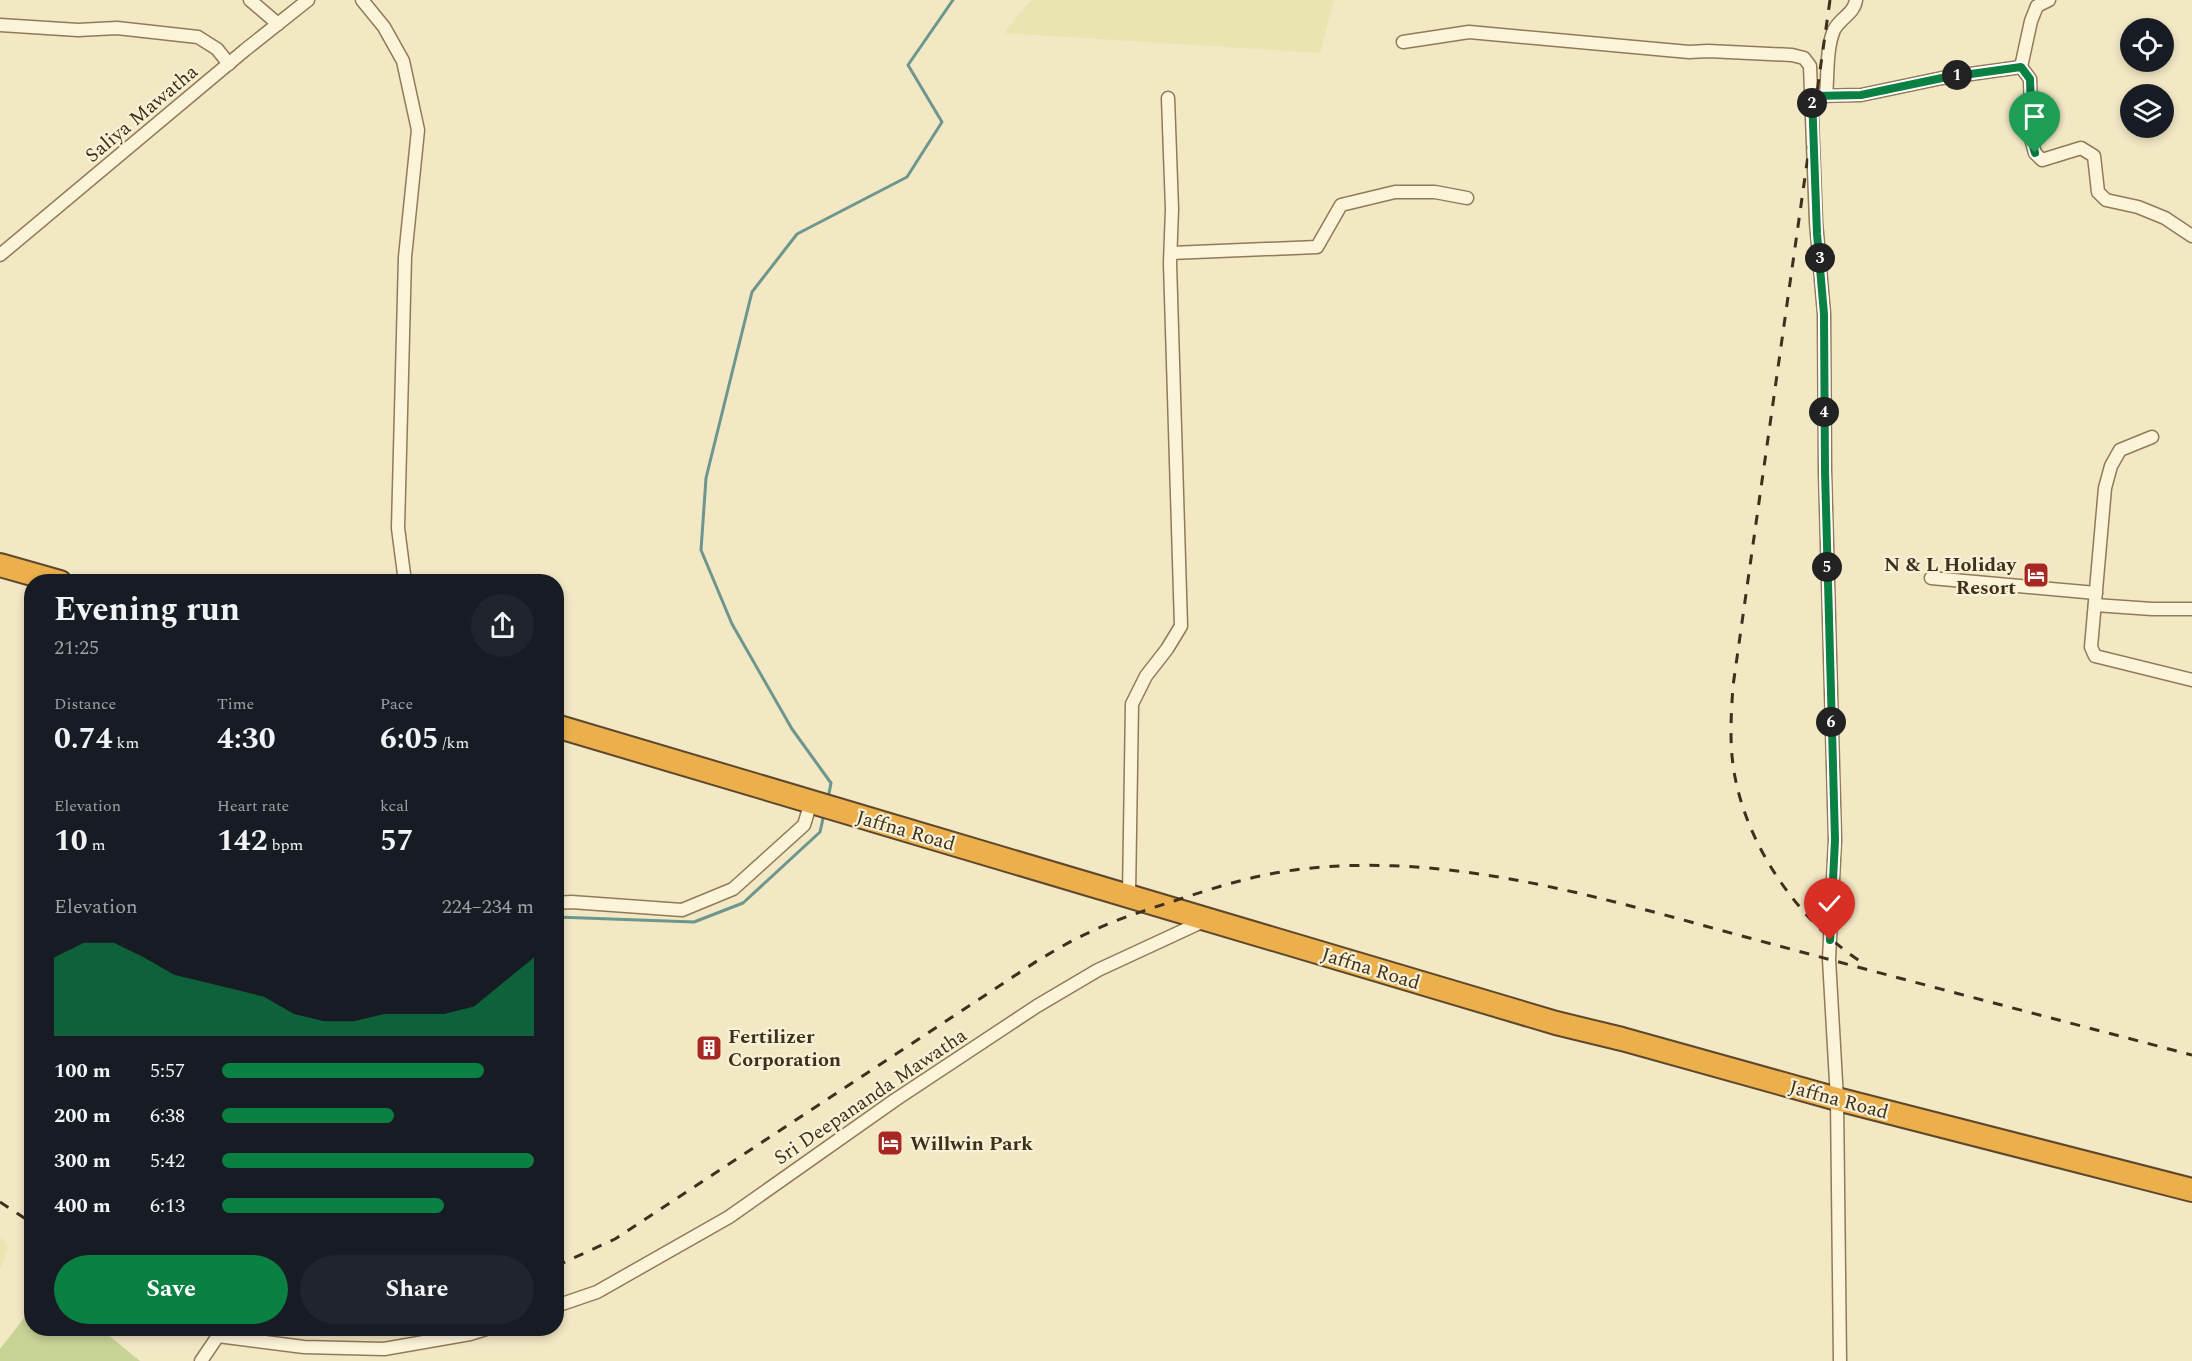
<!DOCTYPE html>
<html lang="en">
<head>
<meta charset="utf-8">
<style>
	:root { --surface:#171b24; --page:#20242c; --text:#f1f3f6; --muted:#9ea1a6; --accent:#0b8043 }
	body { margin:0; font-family:Spectral,serif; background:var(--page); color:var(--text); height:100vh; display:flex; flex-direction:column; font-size:22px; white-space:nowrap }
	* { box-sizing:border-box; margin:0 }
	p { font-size:20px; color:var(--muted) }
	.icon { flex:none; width:33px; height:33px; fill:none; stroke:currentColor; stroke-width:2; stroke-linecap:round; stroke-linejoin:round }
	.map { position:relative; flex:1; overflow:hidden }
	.sheet { position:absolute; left:24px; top:574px; width:540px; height:762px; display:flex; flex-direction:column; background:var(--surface); border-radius:24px; box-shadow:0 3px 9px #0003 }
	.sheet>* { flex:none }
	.controls { position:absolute; left:2120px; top:18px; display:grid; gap:12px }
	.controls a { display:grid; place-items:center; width:54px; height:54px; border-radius:50%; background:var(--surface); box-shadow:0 3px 9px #0003; font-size:30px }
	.pin { position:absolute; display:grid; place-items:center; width:51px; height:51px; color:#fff; margin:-62px -26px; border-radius:50% 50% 50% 0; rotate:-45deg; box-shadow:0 0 6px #0007 }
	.pin .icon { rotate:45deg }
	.km { position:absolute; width:30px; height:30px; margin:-15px; border-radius:50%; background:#222; color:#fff; font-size:16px; line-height:30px; text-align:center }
	.round { display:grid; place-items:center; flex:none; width:63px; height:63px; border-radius:32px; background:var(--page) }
	.overview { display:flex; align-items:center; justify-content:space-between; height:102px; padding:0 30px }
	h1 { font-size:33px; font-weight:700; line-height:45px }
	.figures { display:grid; grid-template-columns:repeat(3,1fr); gap:9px; height:102px; padding:6px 30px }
	.figures div { display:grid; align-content:center }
	.figures b { font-size:30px; font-weight:700 }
	.figures small { font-size:16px; font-weight:400 }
	.figures p { font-size:16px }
	.chart { height:168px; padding:12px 30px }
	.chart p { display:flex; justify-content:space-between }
	.chart svg { width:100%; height:108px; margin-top:6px; fill:var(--accent); opacity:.7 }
	.button { display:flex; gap:12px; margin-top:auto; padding:12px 30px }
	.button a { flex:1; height:69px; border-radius:36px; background:var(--accent); color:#fff; font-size:24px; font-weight:700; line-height:69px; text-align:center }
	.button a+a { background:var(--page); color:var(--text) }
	ul { padding:0 30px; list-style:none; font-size:20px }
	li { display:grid; grid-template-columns:96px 72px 1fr; align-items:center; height:45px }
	li i { height:15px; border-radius:8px; background:var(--accent) }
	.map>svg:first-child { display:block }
</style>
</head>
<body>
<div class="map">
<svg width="2192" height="1361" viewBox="0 0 2192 1361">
	<rect width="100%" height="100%" fill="#f3e8c4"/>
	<g fill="#eae4b0">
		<polygon points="1031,0 1334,0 1320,53 1004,33"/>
		<polygon points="0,1238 5,1241 8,1248 0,1270"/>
	</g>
	<polygon fill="#c8d396" points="31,1309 32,1329 101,1329 140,1361 0,1361 0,1349"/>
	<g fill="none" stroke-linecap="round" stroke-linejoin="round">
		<g stroke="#6c968e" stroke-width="3">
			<polyline points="828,799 831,783 792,729 732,624 701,550 706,478 752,292 797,234 907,177 942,122 908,65 953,0"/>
			<polyline points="556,917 694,922 743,903 820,832 824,814"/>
		</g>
		<g stroke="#917a58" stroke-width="15">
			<g id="street">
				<polyline points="250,0 278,24"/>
				<polyline points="362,0 384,27 403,61 418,130 405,257 398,528 405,582"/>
				<polyline points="2049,0 2037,6 2031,21 2021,67 2030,79 2032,142 2035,153 2042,160 2081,148 2094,156 2098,192 2106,200 2138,207 2165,218 2192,236"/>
				<polyline points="0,25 78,30 117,28 198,37 217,49 229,64"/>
				<polyline points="1403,42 1469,32 1689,52 1708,51 1792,55 1804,58 1810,66 1816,222 1824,314 1825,471 1835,840 1829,959 1837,1099 1840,1361"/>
				<polyline points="1812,96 1861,95 1942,78 2021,67"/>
				<path d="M 1826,96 C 1828,76 1826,49 1834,30 C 1840,18 1854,14 1856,0"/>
				<polyline points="1171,253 1317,247 1341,205 1395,192 1435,192 1467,198"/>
				<polyline points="0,255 245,50 308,0"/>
				<polyline points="2152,437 2120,450 2111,466 2105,488 2091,647 2095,656 2192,680"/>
				<polyline points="1931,578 2096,593"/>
				<polyline points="2095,605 2152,609 2192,609"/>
				<polyline points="1129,895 1132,704 1146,676 1167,649 1181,626 1170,263 1172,209 1168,98"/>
				<polyline points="556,903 571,902 682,910 733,889 804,825 811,802"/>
				<polyline points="556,1306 597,1292 729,1217 895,1100 1037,1006 1098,970 1206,920"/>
				<polyline points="218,1336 304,1347 384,1349 470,1334 486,1329"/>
				<polyline points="201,1361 222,1330"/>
			</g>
		</g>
		<g stroke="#5e472c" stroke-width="26">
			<g id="highway">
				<polyline points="0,565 60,582"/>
				<polyline points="556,726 1556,1023 1622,1039 1837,1099 2192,1190"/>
			</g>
		</g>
		<use href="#street" stroke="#fcf4d9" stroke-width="12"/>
		<use href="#highway" stroke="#ebaf4c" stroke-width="22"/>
		<g stroke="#3f301d" stroke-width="3" stroke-dasharray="10 10" stroke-linecap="butt">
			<path d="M 1830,0 L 1733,686 C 1731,716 1729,747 1735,777 C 1749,851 1803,926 1866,965"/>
			<polyline points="0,1202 32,1223"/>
			<path d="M 556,1266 L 615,1239 L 1037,961 C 1054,951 1072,940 1090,932 C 1117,919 1146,910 1174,901 C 1216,887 1258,874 1302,869 C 1460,851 1617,903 1768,943 C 1909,981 2051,1018 2192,1055"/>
		</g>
	</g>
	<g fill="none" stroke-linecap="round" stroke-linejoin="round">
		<g stroke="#fff" stroke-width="12">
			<polyline id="route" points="1830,940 1835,840 1825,471 1824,314 1817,234 1812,96 1861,95 1942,78 2021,67 2030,79 2032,142 2035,153"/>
		</g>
		<use href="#route" stroke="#0b8043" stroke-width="8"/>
	</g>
	<defs>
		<g id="hotel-square" transform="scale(1.35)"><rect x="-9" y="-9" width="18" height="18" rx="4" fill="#a72820" stroke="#f9f1d5"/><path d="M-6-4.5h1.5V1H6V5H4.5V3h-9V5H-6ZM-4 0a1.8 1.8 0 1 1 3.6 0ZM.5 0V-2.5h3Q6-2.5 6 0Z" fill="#fff"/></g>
		<g id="building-square" transform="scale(1.35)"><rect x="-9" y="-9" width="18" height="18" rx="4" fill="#a72820" stroke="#f9f1d5"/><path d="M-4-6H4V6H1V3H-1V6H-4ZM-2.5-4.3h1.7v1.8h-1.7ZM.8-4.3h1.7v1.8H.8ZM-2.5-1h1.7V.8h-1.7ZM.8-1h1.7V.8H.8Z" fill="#fff"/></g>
	</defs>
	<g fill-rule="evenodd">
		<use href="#hotel-square" x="2036" y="575"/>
		<use href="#building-square" x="709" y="1048"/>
		<use href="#hotel-square" x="890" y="1143"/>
	</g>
	<g text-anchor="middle" stroke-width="4.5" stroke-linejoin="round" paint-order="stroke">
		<g font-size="20" fill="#3f301d" stroke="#f9f1d5">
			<text transform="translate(141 113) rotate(-40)" y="7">Saliya Mawatha</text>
			<text transform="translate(906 830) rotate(16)" y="7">Jaffna Road</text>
			<text transform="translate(1371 968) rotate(17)" y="7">Jaffna Road</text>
			<text transform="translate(870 1096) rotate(-34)" y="7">Sri Deepananda Mawatha</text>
			<text transform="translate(1839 1099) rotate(15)" y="7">Jaffna Road</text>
		</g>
		<g font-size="20" font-weight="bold" fill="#3f301d" stroke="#f9f1d5" text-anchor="start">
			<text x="2016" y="571" text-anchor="end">N &amp; L Holiday<tspan x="2016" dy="23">Resort</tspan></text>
			<text x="728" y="1043">Fertilizer<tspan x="728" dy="23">Corporation</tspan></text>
			<text x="910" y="1150">Willwin Park</text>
		</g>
	</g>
</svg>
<div class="controls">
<a><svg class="icon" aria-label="locate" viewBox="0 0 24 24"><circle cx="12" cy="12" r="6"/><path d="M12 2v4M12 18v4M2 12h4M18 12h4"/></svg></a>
<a><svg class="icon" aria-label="layers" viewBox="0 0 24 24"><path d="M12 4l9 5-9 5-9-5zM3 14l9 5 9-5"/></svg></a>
</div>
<div class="pin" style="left:2035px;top:153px;background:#1e9e55"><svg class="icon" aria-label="arrive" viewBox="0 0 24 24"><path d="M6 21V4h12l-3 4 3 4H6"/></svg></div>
<div class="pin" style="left:1830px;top:940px;background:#d93025"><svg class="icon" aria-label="check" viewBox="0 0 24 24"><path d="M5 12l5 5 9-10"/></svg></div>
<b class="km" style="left:1957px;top:75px">1</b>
<b class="km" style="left:1812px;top:103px">2</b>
<b class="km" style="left:1820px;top:258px">3</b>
<b class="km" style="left:1824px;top:412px">4</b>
<b class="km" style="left:1827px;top:567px">5</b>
<b class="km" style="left:1831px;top:722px">6</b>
<section class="sheet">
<div class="overview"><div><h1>Evening run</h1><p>21:25</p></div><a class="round"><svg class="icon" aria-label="share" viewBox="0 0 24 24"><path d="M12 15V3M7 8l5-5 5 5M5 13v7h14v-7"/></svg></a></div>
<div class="figures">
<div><p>Distance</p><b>0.74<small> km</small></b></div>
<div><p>Time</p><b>4:30</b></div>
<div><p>Pace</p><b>6:05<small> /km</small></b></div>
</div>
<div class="figures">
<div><p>Elevation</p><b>10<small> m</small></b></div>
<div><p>Heart rate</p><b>142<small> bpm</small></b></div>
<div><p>kcal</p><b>57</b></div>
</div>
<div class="chart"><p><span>Elevation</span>224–234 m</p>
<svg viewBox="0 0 160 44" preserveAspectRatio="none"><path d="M0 44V12L10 6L20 6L30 12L40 19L50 22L60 25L70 28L80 35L90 38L100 38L110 35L120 35L130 35L140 32L150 22L160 12V44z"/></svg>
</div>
<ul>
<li><b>100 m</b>5:57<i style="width:84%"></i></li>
<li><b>200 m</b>6:38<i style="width:55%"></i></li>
<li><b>300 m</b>5:42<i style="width:100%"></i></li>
<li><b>400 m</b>6:13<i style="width:71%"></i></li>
</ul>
<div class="button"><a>Save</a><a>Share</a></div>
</section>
</div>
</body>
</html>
